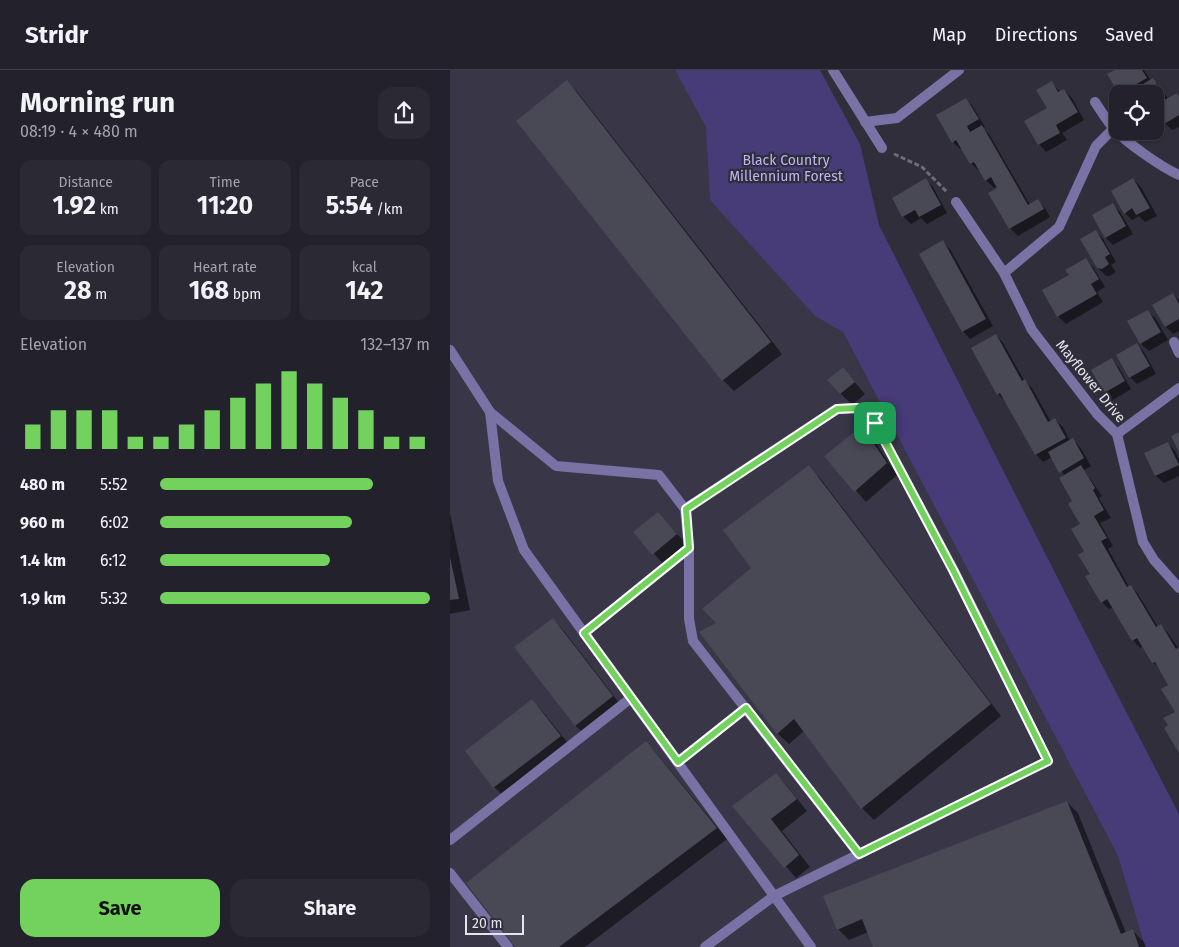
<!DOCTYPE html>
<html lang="en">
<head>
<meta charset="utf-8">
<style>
	:root { --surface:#23222c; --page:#2b2a34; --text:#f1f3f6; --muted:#a3a4a9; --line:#403f48; --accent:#72d25d }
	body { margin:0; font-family:"Fira Sans",sans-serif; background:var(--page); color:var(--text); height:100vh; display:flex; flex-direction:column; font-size:19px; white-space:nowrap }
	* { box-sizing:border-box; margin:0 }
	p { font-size:16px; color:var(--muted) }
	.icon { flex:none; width:28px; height:28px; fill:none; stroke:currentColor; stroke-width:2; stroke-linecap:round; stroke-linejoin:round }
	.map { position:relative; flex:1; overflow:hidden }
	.drawer { display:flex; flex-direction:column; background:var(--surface); width:450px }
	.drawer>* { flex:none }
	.controls { position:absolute; left:659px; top:15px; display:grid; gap:10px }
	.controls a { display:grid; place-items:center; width:55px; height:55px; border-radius:10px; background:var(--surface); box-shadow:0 1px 4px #0004,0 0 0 1px var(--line); font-size:25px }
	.scale { position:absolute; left:15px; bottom:12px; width:59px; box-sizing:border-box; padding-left:5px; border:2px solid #e5e4ed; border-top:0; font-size:14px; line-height:18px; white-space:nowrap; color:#e5e4ed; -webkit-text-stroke:4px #2f2e3a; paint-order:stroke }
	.pin { position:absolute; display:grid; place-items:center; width:42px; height:42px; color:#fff; margin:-21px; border-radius:10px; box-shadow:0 2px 8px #0006 }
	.round { display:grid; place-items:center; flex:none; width:52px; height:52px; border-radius:15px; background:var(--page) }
	.overview { display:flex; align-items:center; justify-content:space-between; height:85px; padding:0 20px }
	h1 { font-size:28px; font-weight:700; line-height:38px }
	.stats { display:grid; grid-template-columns:repeat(3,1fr); gap:8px; height:85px; padding:5px 20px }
	.stats div { display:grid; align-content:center; border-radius:12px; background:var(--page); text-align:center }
	.stats b { font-size:25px; font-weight:700 }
	.stats small { font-size:14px; font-weight:400 }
	.stats p { font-size:14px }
	.chart { height:140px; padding:10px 20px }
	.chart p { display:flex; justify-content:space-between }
	.chart svg { width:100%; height:90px; margin-top:5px; stroke:var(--accent); stroke-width:6 }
	.action { display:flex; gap:10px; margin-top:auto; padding:10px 20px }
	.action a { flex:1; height:58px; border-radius:15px; background:var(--accent); color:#111; font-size:20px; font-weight:700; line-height:58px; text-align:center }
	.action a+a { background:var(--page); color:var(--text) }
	ul { padding:0 20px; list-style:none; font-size:16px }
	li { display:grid; grid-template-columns:80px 60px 1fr; align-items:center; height:38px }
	li i { height:12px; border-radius:6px; background:var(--accent) }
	header { display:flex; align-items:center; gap:30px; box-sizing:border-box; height:70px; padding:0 25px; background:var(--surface); border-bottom:1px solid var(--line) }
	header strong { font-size:24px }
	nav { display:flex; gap:28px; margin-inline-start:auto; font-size:18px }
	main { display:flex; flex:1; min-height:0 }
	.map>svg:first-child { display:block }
</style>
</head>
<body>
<header>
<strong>Stridr</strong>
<nav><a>Map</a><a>Directions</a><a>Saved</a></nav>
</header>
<main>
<section class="drawer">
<div class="overview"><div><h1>Morning run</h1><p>08:19 · 4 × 480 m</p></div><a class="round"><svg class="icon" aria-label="share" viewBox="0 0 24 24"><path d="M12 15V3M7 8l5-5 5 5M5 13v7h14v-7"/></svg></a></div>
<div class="stats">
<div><p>Distance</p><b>1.92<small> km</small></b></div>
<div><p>Time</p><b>11:20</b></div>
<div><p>Pace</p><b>5:54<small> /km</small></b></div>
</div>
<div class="stats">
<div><p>Elevation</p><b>28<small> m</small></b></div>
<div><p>Heart rate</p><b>168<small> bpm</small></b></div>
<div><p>kcal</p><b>142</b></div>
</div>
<div class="chart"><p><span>Elevation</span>132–137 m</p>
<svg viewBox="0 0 160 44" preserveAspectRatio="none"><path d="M5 44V32M15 44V25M25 44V25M35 44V25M45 44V38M55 44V38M65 44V32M75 44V25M85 44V19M95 44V12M105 44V6M115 44V12M125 44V19M135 44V25M145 44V38M155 44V38"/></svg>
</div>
<ul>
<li><b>480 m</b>5:52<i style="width:79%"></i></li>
<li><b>960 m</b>6:02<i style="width:71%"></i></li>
<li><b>1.4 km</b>6:12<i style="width:63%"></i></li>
<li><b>1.9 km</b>5:32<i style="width:100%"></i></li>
</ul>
<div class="action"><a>Save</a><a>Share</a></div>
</section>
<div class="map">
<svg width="729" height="877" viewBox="0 0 729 877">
	<rect width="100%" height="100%" fill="#2f2e3a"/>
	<polygon fill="#383647" points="0,0 259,0 393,262 668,786 695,877 0,877"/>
	<polygon fill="#473b78" points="225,0 370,0 410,74 429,155 637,566 729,744 729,877 695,877 668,786 393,262 365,246 260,130 256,57"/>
	<g fill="#0007">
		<polygon points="667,0 694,0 701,11 703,10 711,17 718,29 729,26 729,57 722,60 715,53 708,41 705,42 705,24 671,24 659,5"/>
		<polygon points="117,12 128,23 332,284 284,321 273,310 68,51"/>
		<polygon points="602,13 610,22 614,20 622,28 634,50 612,63 617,70 596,82 589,74 598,39"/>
		<polygon points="516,29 523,37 535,57 533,58 539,64 580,135 587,131 595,138 600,147 568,166 560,158 547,116 544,118 536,110 530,100 529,101 521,93 512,78 510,79 503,72"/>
		<polygon points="683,109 691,117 707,146 695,152 689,146 682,150 675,143"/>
		<polygon points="476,110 483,117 497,143 477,154 471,148 461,154 453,146 443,128"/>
		<polygon points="663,135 670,142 683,164 663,175 656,168"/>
		<polygon points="646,162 653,169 666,192 661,195 666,202 660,206 656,206 648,198"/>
		<polygon points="493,172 500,179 543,256 520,269 513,261"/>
		<polygon points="636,190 643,197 655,217 647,222 653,232 616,254 608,246 620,206"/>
		<polygon points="723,224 729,231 729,261 723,264 716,257 704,235"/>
		<polygon points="698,242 706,249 718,270 699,281 691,274 679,252"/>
		<polygon points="546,265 553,273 574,310 582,318 601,352 605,350 613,357 620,371 622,369 630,377 641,396 634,400 652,426 649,428 661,448 650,453 663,476 658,479 679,517 681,516 688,524 708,557 711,555 718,563 729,579 729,681 719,655 726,642 720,616 711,600 703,592 693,576 690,578 683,570 663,537 659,539 652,532 641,504 631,454 615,406 602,387 593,392 586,384 555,331 548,324"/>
		<polygon points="687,275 694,282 706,304 687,314 680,307"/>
		<polygon points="662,290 669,298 681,319 663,330 655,322"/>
		<polygon points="393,299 415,324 402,335 390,323"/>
		<polygon points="412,358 423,369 447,405 416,432 376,386"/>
		<polygon points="718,373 725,381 729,389 729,406 714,413 706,406 696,384"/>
		<polygon points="359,397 370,408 551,646 424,750 412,738 354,661 339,674 327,663 268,553 303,499"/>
		<polygon points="0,443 20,540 0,544"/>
		<polygon points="219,455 238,476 214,495 185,462"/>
		<polygon points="103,549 114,561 173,638 137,667 126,656 66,577"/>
		<polygon points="82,631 93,642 122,678 56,728 44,717 17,682"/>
		<polygon points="196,673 207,684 277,769 135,877 67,877"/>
		<polygon points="326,704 337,716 357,741 332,761 360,797 346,808 284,736"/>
		<polygon points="617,732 628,743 676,863 683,861 694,872 696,877 424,877 418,862 399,870 388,859"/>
	</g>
	<g fill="#494855">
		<polygon points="665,0 692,0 697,8 669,24 657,4"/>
		<polygon points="703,8 714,25 705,31 705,24 681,24 680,22"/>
		<polygon points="117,10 321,272 272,311 66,51"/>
		<polygon points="602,11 608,22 614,19 628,42 606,55 610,63 588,75 574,51 597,38 586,20"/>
		<polygon points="727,23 729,26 729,45 714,54 705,35"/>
		<polygon points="516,28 529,49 517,56 520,62 532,55 578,135 588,129 594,139 559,159 538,123 547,118 541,107 535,111 524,92 520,94 506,70 502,73 486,45"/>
		<polygon points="476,108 491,135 469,147 465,140 452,147 442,128"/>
		<polygon points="683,108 700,138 686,145 682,138 674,144 661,121"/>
		<polygon points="663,133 676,156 655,168 642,145"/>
		<polygon points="646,160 660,184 655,187 659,194 652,199 647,198 630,169"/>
		<polygon points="493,170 536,249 512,262 469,184"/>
		<polygon points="636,188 649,209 641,214 647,224 607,247 592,220 619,205 615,200"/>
		<polygon points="723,223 729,234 729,249 715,257 702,235"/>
		<polygon points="698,240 711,262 690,274 677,251"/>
		<polygon points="546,264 572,311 575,309 598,352 605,348 616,368 585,385 550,323 547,325 521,278"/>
		<polygon points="687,273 700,296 679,308 666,285"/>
		<polygon points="662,288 675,311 654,323 641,300"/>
		<polygon points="393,297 405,312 390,324 377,310"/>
		<polygon points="412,356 437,393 404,422 374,386"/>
		<polygon points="729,362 729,382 721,366"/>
		<polygon points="623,368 634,388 609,403 598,382"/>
		<polygon points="718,372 729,395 705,406 694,383"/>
		<polygon points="359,395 541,634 411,739 344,649 327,664 249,562 266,553 252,539 301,498 273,460"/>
		<polygon points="631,395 645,418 643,420 654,440 644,446 657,468 651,471 677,517 681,515 706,557 711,554 726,579 729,577 729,683 714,658 718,655 713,648 725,642 711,619 718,615 705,592 702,593 687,568 682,571 657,529 651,533 635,506 640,504 628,485 634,481 621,459 630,454 618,434 622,431 609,408"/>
		<polygon points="208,442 227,464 202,485 183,462"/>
		<polygon points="0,487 9,529 0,530"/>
		<polygon points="103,548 163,626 125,656 64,577"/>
		<polygon points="82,629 111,666 43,718 15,681"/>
		<polygon points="196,671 267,758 109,877 65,877 16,813"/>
		<polygon points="326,703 347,729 321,749 349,785 334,798 282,736"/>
		<polygon points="617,731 671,864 683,859 689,877 423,877 412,849 387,860 373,826"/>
	</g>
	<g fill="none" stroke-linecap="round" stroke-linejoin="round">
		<polyline stroke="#6d6c77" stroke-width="3" stroke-dasharray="5 2.5" stroke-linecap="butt" points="444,84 472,97 497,122"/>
		<g stroke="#7972a4" stroke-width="10">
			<polyline points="415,52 447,48 509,0"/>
			<polyline points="0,280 40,342 106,396 209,405 235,439 387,339 407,338 425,353 503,499 598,691 324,826 255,877"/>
			<polyline points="40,342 48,411 74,480 361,877"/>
			<polyline points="235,439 239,478 239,549 243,571 409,784"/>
			<polyline points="134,563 239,478"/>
			<polyline points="228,692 296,638"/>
			<polyline points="0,770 181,628"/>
			<polyline points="0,803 58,877"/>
		</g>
		<g stroke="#7972a4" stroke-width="10">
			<polyline points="383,0 432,78"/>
			<path d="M 645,32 C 651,41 657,51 664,59 C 677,73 711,97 729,105"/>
			<polyline points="506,132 554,203 582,260 647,344 667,364 693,472 704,490 729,518"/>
			<polyline points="554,203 609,157 646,76 663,59"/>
			<polyline points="724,272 729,283"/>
			<polyline points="667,364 729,318"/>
		</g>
	</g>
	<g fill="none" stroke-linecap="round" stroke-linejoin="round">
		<g stroke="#fff" stroke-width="10">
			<polygon id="route" points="407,338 425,353 503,500 598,691 409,784 296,638 228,692 134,563 239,478 236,439 387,339"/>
		</g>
		<use href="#route" stroke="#72d25d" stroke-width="6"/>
	</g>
	<g text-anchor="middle" stroke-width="4.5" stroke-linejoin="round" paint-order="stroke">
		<g font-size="14" fill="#bdb6f2" stroke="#2f2e3a">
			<text x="336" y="95">Black Country<tspan x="336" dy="16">Millennium Forest</tspan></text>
		</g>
		<g font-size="14" fill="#e5e4ed" stroke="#2f2e3a">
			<text transform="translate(641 311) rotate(51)" y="5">Mayflower Drive</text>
		</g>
	</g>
</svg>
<div class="controls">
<a><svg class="icon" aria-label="locate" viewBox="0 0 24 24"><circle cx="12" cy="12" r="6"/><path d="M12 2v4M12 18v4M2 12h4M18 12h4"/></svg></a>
</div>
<div class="scale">20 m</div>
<div class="pin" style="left:425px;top:353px;background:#1e9e55"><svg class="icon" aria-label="arrive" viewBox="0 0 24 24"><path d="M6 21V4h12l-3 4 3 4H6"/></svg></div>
</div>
</main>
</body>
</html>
